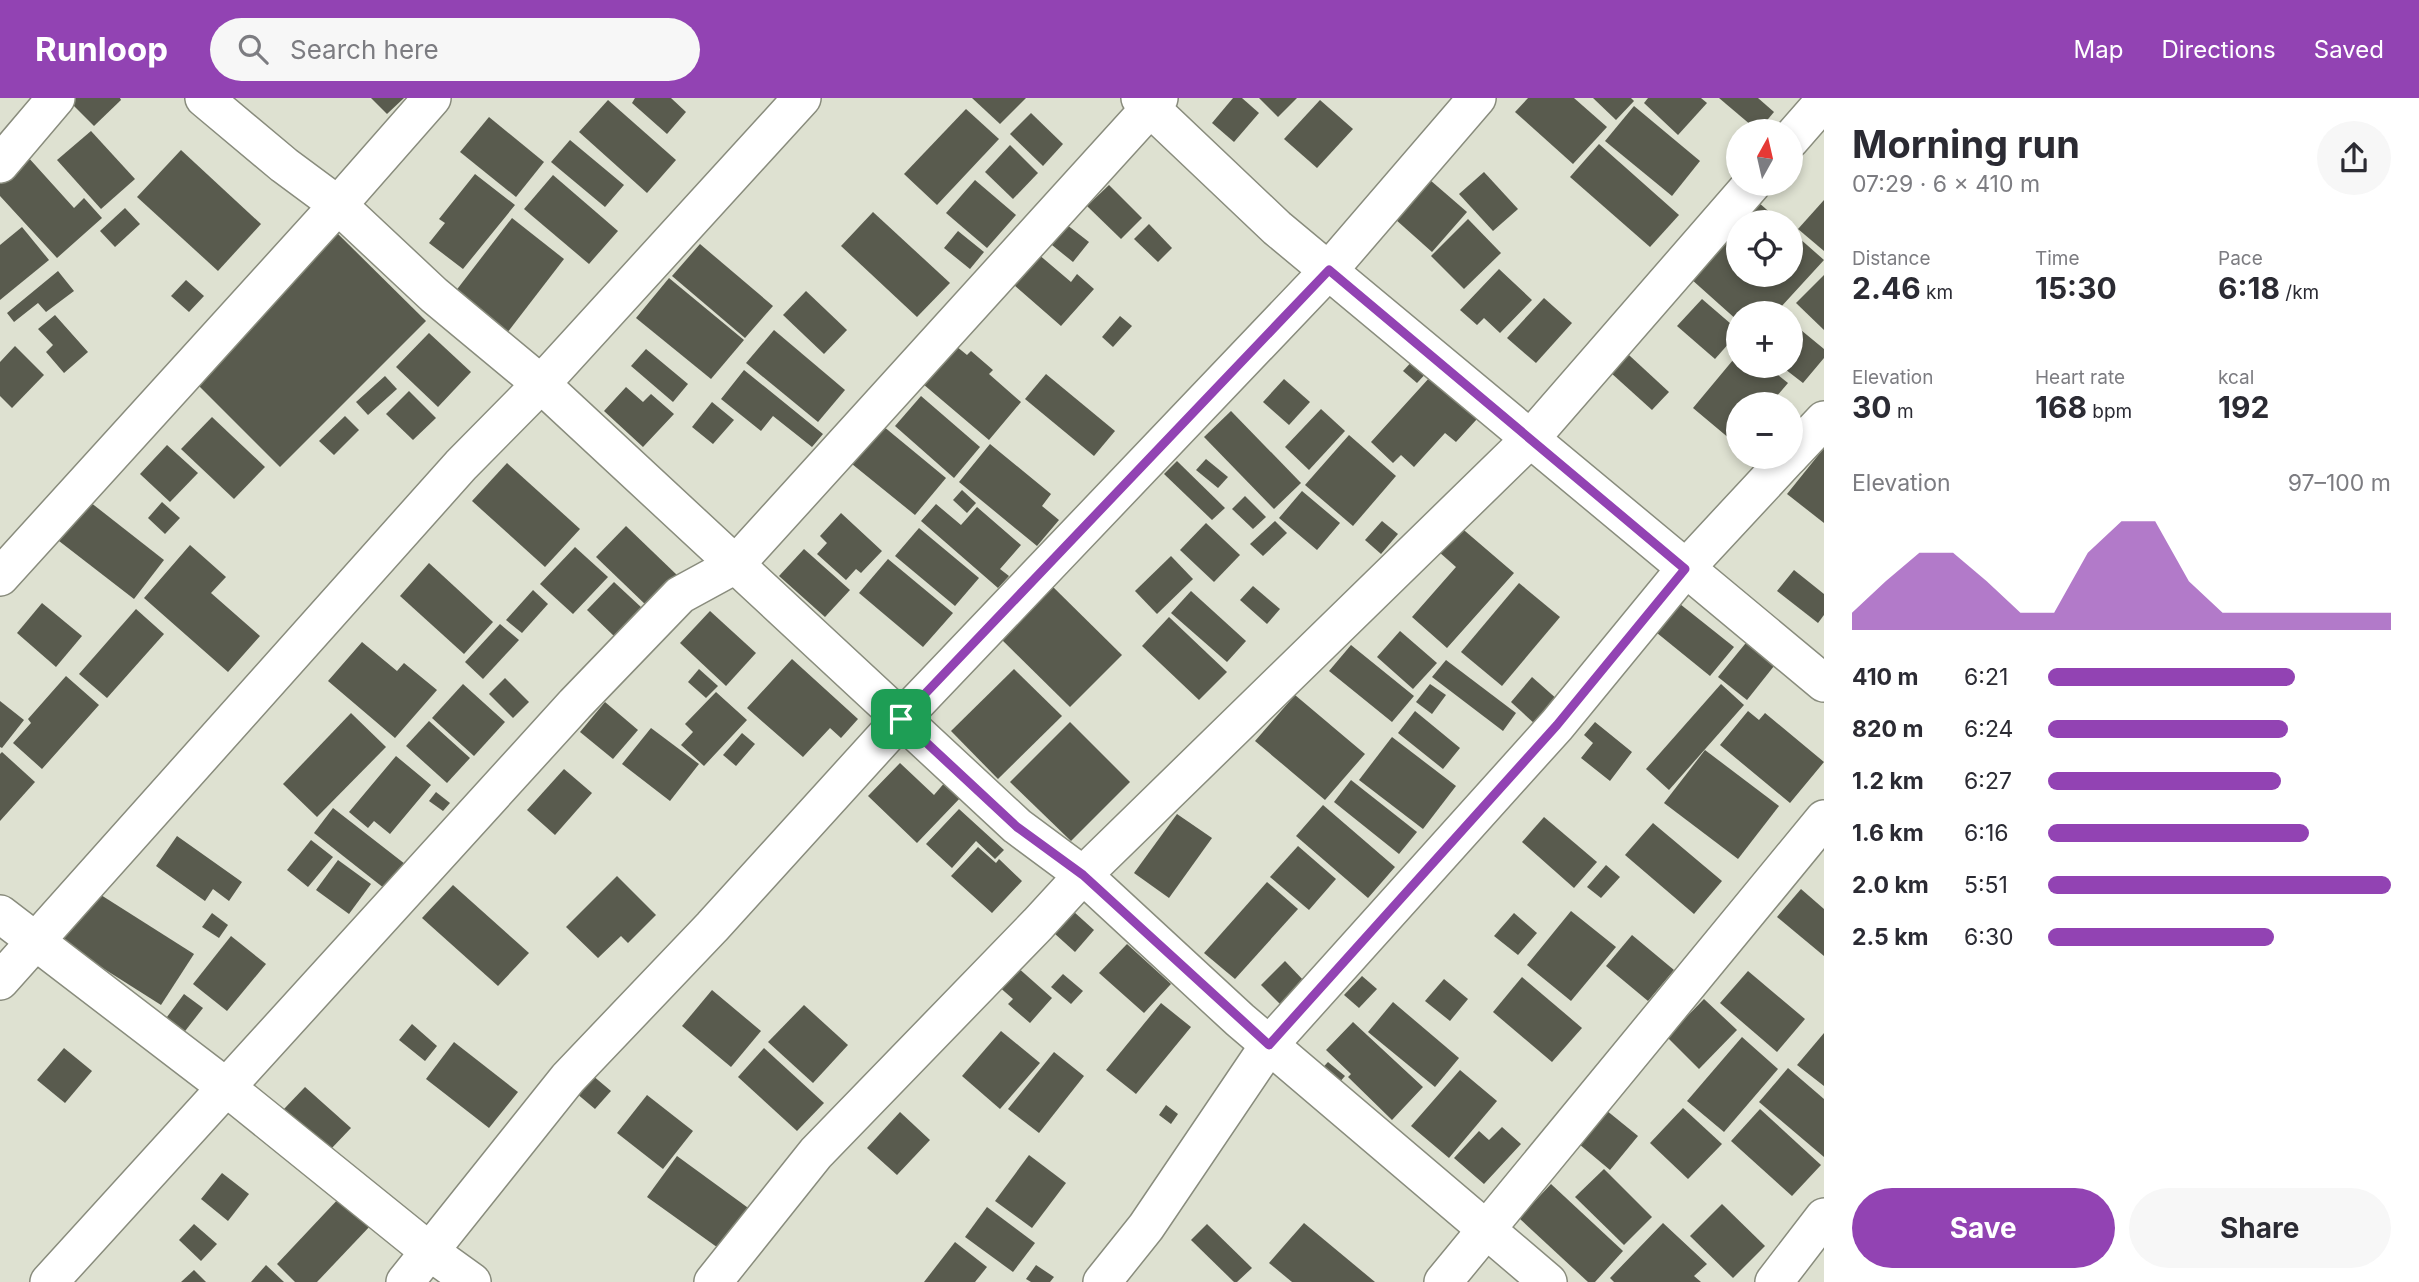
<!DOCTYPE html>
<html lang="en">
<head>
<meta charset="utf-8">
<style>
	:root { --surface:#fff; --page:#f7f7f7; --text:#2b2b33; --muted:#7c7c81; --accent:#9243b3 }
	body { margin:0; font-family:Inter,sans-serif; background:var(--page); color:var(--text); height:100vh; display:flex; flex-direction:column; font-size:26px; white-space:nowrap }
	* { box-sizing:border-box; margin:0 }
	p { font-size:23px; color:var(--muted) }
	.icon { flex:none; width:38px; height:38px; fill:none; stroke:currentColor; stroke-width:2; stroke-linecap:round; stroke-linejoin:round }
	.map { position:relative; flex:1; overflow:hidden }
	.details { display:flex; flex-direction:column; background:var(--surface); width:595px }
	.details>* { flex:none }
	.needle { width:46px; rotate:8deg }
	.controls { position:absolute; left:1726px; top:21px; display:grid; gap:14px }
	.controls a { display:grid; place-items:center; width:77px; height:77px; border-radius:50%; background:var(--surface); box-shadow:0 4px 10px #0003; font-size:35px }
	.pin { position:absolute; display:grid; place-items:center; width:60px; height:60px; color:#fff; margin:-30px; border-radius:14px; box-shadow:0 4px 10px #0006 }
	.round { display:grid; place-items:center; flex:none; width:74px; height:74px; border-radius:37px; background:var(--page) }
	.head { display:flex; align-items:center; justify-content:space-between; height:119px; padding:0 28px }
	h1 { font-size:38px; font-weight:700; line-height:52px }
	.figures { display:grid; grid-template-columns:repeat(3,1fr); gap:10px; height:119px; padding:7px 28px }
	.figures div { display:grid; align-content:center }
	.figures b { font-size:30px; font-weight:700 }
	.figures small { font-size:19px; font-weight:400 }
	.figures p { font-size:19px }
	.chart { height:196px; padding:14px 28px }
	.chart p { display:flex; justify-content:space-between }
	.chart svg { width:100%; height:126px; margin-top:7px; fill:var(--accent); opacity:.7 }
	.button { display:flex; gap:14px; margin-top:auto; padding:14px 28px }
	.button a { flex:1; height:80px; border-radius:42px; background:var(--accent); color:#fff; font-size:28px; font-weight:700; line-height:80px; text-align:center }
	.button a+a { background:var(--page); color:var(--text) }
	ul { padding:0 28px; list-style:none; font-size:23px }
	li { display:grid; grid-template-columns:112px 84px 1fr; align-items:center; height:52px }
	li i { height:18px; border-radius:9px; background:var(--accent) }
	header { display:flex; align-items:center; gap:42px; box-sizing:border-box; height:98px; padding:0 35px; background:var(--accent); color:#fff }
	header strong { font-size:33px }
	nav { display:flex; gap:38px; margin-inline-start:auto; font-size:24px }
	.search { width:490px; height:63px; background:var(--page); display:flex; align-items:center; gap:18px; box-sizing:border-box; padding:0 24px; border-radius:38px; color:var(--muted); font-size:26px }
	main { display:flex; flex:1; min-height:0 }
	.map>svg:first-child { display:block }
</style>
</head>
<body>
<header>
<strong>Runloop</strong>
<div class="search"><svg class="icon" aria-label="search" viewBox="0 0 24 24"><circle cx="10" cy="10" r="6"/><path d="M15 15l6 6"/></svg>Search here</div>
<nav><a>Map</a><a>Directions</a><a>Saved</a></nav>
</header>
<main>
<div class="map">
<svg width="1824" height="1184" viewBox="0 0 1824 1184">
	<rect width="100%" height="100%" fill="#dee1d1"/>
	<g fill="#595b4e">
		<polygon points="66,0 120,0 121,2 94,28"/>
		<polygon points="371,0 404,0 387,16"/>
		<polygon points="635,0 671,0 686,14 667,36 632,5"/>
		<polygon points="972,0 1026,0 1000,26"/>
		<polygon points="1233,0 1242,0 1259,15 1234,44 1212,25"/>
		<polygon points="1259,0 1297,0 1278,19"/>
		<polygon points="1528,0 1574,0 1607,29 1573,66 1515,14"/>
		<polygon points="1593,0 1631,0 1634,3 1616,22"/>
		<polygon points="1648,0 1701,0 1707,5 1678,37 1644,5"/>
		<polygon points="1719,0 1758,0 1774,14 1758,33"/>
		<polygon points="608,2 676,62 647,95 579,34"/>
		<polygon points="1320,2 1353,31 1317,70 1284,41"/>
		<polygon points="1634,8 1700,63 1672,98 1605,43"/>
		<polygon points="966,11 999,41 937,107 904,76"/>
		<polygon points="1031,15 1063,46 1043,68 1010,36"/>
		<polygon points="489,19 544,64 516,99 460,54"/>
		<polygon points="91,33 135,81 101,111 57,62"/>
		<polygon points="570,42 624,87 605,109 551,64"/>
		<polygon points="1599,46 1679,117 1650,149 1570,79"/>
		<polygon points="1010,47 1038,75 1013,101 985,74"/>
		<polygon points="181,52 261,126 218,173 137,99"/>
		<polygon points="27,58 74,110 84,100 102,120 57,160 0,98 0,83"/>
		<polygon points="1484,74 1518,111 1493,133 1459,96"/>
		<polygon points="475,76 515,107 463,171 429,145 445,125 439,121"/>
		<polygon points="553,77 618,133 589,166 524,111"/>
		<polygon points="975,82 1016,117 987,150 946,115"/>
		<polygon points="1430,82 1467,114 1432,154 1395,121"/>
		<polygon points="1109,87 1142,120 1121,141 1087,108"/>
		<polygon points="1750,97 1781,124 1738,124 1738,177 1790,177 1790,132 1824,162 1780,210 1775,207 1767,215 1738,215 1738,223 1681,172"/>
		<polygon points="1824,102 1824,153 1798,131"/>
		<polygon points="125,110 140,126 115,149 100,133"/>
		<polygon points="873,114 950,185 917,219 841,148"/>
		<polygon points="512,120 564,161 507,235 455,194"/>
		<polygon points="1468,121 1501,155 1464,191 1431,158"/>
		<polygon points="1062,123 1089,144 1073,164 1047,143"/>
		<polygon points="1149,126 1172,150 1158,164 1134,141"/>
		<polygon points="22,129 49,162 0,202 0,147"/>
		<polygon points="334,132 426,223 280,369 188,277"/>
		<polygon points="958,133 984,154 970,171 944,150"/>
		<polygon points="700,146 773,208 745,240 672,178"/>
		<polygon points="1031,150 1071,184 1077,176 1094,191 1061,228 1005,179"/>
		<polygon points="1499,171 1532,202 1500,235 1484,220 1477,227 1460,212"/>
		<polygon points="58,173 74,193 46,214 38,205 14,224 7,215"/>
		<polygon points="1824,177 1824,232 1796,205"/>
		<polygon points="669,180 744,242 711,281 636,220"/>
		<polygon points="186,182 204,198 189,214 171,198"/>
		<polygon points="806,193 847,232 824,256 783,217"/>
		<polygon points="1544,200 1572,225 1536,265 1507,240"/>
		<polygon points="1702,201 1738,232 1738,235 1715,261 1677,228"/>
		<polygon points="55,217 88,254 64,275 46,254 53,247 38,231"/>
		<polygon points="1120,218 1132,228 1113,249 1102,239"/>
		<polygon points="1790,223 1824,251 1824,260 1803,285 1781,268 1790,268"/>
		<polygon points="774,232 845,292 818,324 746,265"/>
		<polygon points="429,235 471,274 438,309 396,269"/>
		<polygon points="1617,246 1669,294 1652,312 1600,265"/>
		<polygon points="15,248 44,277 12,310 0,298 0,264"/>
		<polygon points="956,248 967,257 971,253 993,272 989,276 1021,304 989,342 923,286"/>
		<polygon points="646,251 688,286 673,304 631,268"/>
		<polygon points="1738,256 1738,268 1767,268 1788,285 1770,306 1738,306 1736,346 1693,310"/>
		<polygon points="1416,259 1430,271 1417,285 1403,273"/>
		<polygon points="744,272 823,336 812,349 773,318 761,333 721,301"/>
		<polygon points="1046,276 1115,333 1094,358 1025,301"/>
		<polygon points="385,278 397,291 368,317 356,304"/>
		<polygon points="1430,279 1477,321 1456,344 1445,335 1414,369 1401,357 1393,365 1371,344"/>
		<polygon points="1284,281 1310,304 1289,327 1263,304"/>
		<polygon points="626,289 643,304 651,296 674,316 643,349 604,313"/>
		<polygon points="409,293 436,320 413,342 386,316"/>
		<polygon points="921,298 980,349 954,380 895,328"/>
		<polygon points="712,304 734,322 713,346 692,329"/>
		<polygon points="1321,311 1345,333 1309,372 1285,349"/>
		<polygon points="1231,313 1301,385 1274,411 1204,339"/>
		<polygon points="345,318 359,332 334,357 319,343"/>
		<polygon points="212,319 265,369 234,401 181,351"/>
		<polygon points="883,328 946,380 915,417 852,366"/>
		<polygon points="1349,337 1396,378 1353,428 1305,387"/>
		<polygon points="990,346 1051,396 1042,408 1059,422 1037,448 959,384"/>
		<polygon points="167,347 198,375 170,404 140,376"/>
		<polygon points="1824,350 1824,425 1787,396"/>
		<polygon points="1206,361 1228,379 1218,390 1196,372"/>
		<polygon points="1177,363 1225,410 1212,422 1164,376"/>
		<polygon points="507,365 580,431 545,469 472,403"/>
		<polygon points="962,392 976,405 967,415 953,402"/>
		<polygon points="1302,393 1340,425 1317,452 1279,420"/>
		<polygon points="1245,398 1266,419 1253,431 1232,411"/>
		<polygon points="90,404 164,462 134,501 59,443"/>
		<polygon points="162,404 180,420 165,436 148,420"/>
		<polygon points="936,406 961,427 977,409 1021,447 1000,471 1009,478 998,490 921,423"/>
		<polygon points="841,415 882,453 861,475 856,471 846,482 817,456 827,445 820,438"/>
		<polygon points="1451,421 1514,475 1447,550 1412,519 1456,469 1430,446"/>
		<polygon points="1275,423 1287,435 1263,458 1250,446"/>
		<polygon points="1382,423 1398,436 1381,456 1365,442"/>
		<polygon points="1206,425 1240,457 1214,484 1180,452"/>
		<polygon points="626,428 678,478 648,509 596,459"/>
		<polygon points="919,430 979,480 955,508 895,458"/>
		<polygon points="190,447 226,479 211,495 260,538 228,574 144,500"/>
		<polygon points="575,449 608,479 573,516 540,486"/>
		<polygon points="804,451 850,492 825,519 779,478"/>
		<polygon points="1171,458 1193,481 1157,516 1135,493"/>
		<polygon points="888,461 953,515 923,549 859,495"/>
		<polygon points="429,465 493,524 464,556 400,498"/>
		<polygon points="1794,472 1824,496 1824,517 1818,525 1777,493"/>
		<polygon points="614,484 642,510 615,539 587,512"/>
		<polygon points="1049,485 1122,557 1070,609 997,537"/>
		<polygon points="1519,485 1560,519 1502,588 1461,554"/>
		<polygon points="1253,488 1280,511 1267,526 1240,502"/>
		<polygon points="533,492 548,506 522,535 506,522"/>
		<polygon points="1191,493 1246,543 1227,564 1171,515"/>
		<polygon points="42,505 82,538 56,569 17,535"/>
		<polygon points="1680,506 1734,549 1710,578 1657,535"/>
		<polygon points="136,511 164,536 107,600 79,576"/>
		<polygon points="710,513 756,555 726,588 680,545"/>
		<polygon points="1169,519 1227,574 1199,602 1142,548"/>
		<polygon points="500,526 519,542 483,581 465,564"/>
		<polygon points="1400,533 1437,565 1413,591 1377,559"/>
		<polygon points="1754,535 1782,558 1747,602 1718,579"/>
		<polygon points="362,544 397,573 404,565 437,592 395,640 328,583"/>
		<polygon points="1351,547 1414,598 1392,624 1329,573"/>
		<polygon points="792,561 858,621 841,640 830,630 803,659 747,610"/>
		<polygon points="1446,562 1516,615 1503,633 1432,579"/>
		<polygon points="699,571 718,588 706,600 688,584"/>
		<polygon points="1014,571 1062,618 998,681 951,633"/>
		<polygon points="66,578 99,607 42,671 13,645 31,625 28,621"/>
		<polygon points="1532,579 1558,602 1536,627 1511,604"/>
		<polygon points="505,580 529,604 513,620 489,596"/>
		<polygon points="463,586 505,624 474,658 432,620"/>
		<polygon points="1430,586 1446,597 1432,616 1416,604"/>
		<polygon points="1721,586 1744,607 1669,692 1646,671"/>
		<polygon points="716,594 747,622 704,668 681,647 693,634 685,626"/>
		<polygon points="1295,597 1365,656 1325,702 1255,643"/>
		<polygon points="0,603 24,622 2,650 0,649"/>
		<polygon points="605,604 638,632 613,661 580,634"/>
		<polygon points="1415,613 1460,650 1443,671 1398,635"/>
		<polygon points="1748,613 1759,622 1765,615 1824,664 1790,705 1720,647"/>
		<polygon points="351,615 386,649 317,719 283,686"/>
		<polygon points="429,623 470,660 447,685 406,648"/>
		<polygon points="1070,624 1130,684 1071,743 1010,684"/>
		<polygon points="1595,624 1632,654 1610,683 1581,660 1593,645 1584,637"/>
		<polygon points="651,630 699,666 670,703 622,666"/>
		<polygon points="742,635 755,646 736,668 723,657"/>
		<polygon points="1392,639 1456,688 1423,731 1359,682"/>
		<polygon points="1705,652 1779,708 1738,761 1664,705"/>
		<polygon points="2,654 35,684 0,723 0,656"/>
		<polygon points="396,658 431,687 390,736 374,723 368,730 349,714"/>
		<polygon points="900,665 934,697 946,683 962,698 917,745 868,698"/>
		<polygon points="564,671 592,695 555,737 527,712"/>
		<polygon points="1351,682 1417,734 1399,756 1334,704"/>
		<polygon points="436,694 450,705 443,713 429,703"/>
		<polygon points="1323,707 1395,769 1368,800 1296,738"/>
		<polygon points="333,710 414,773 394,798 314,735"/>
		<polygon points="959,711 1004,752 995,761 976,743 952,770 926,746"/>
		<polygon points="1177,716 1212,740 1169,800 1134,775"/>
		<polygon points="1544,719 1597,764 1574,790 1522,744"/>
		<polygon points="1653,725 1722,783 1694,816 1625,757"/>
		<polygon points="177,738 242,784 229,803 213,791 205,803 156,768"/>
		<polygon points="311,742 333,759 308,789 287,772"/>
		<polygon points="1298,748 1336,781 1309,812 1270,779"/>
		<polygon points="978,749 996,765 999,761 1022,783 992,815 951,778"/>
		<polygon points="338,762 371,786 349,816 316,792"/>
		<polygon points="1606,767 1620,779 1601,800 1587,789"/>
		<polygon points="617,778 656,817 628,845 621,838 598,860 566,829"/>
		<polygon points="1267,784 1298,811 1235,881 1204,855"/>
		<polygon points="453,787 529,855 498,888 422,820"/>
		<polygon points="1801,791 1824,811 1824,858 1777,819"/>
		<polygon points="93,792 194,856 161,907 60,843"/>
		<polygon points="1073,813 1094,832 1075,854 1054,835"/>
		<polygon points="1571,813 1616,849 1571,903 1527,867"/>
		<polygon points="212,815 228,827 219,840 202,829"/>
		<polygon points="1514,815 1537,835 1518,857 1494,838"/>
		<polygon points="1632,837 1674,872 1648,903 1606,868"/>
		<polygon points="231,838 266,866 227,913 193,886"/>
		<polygon points="1127,846 1171,886 1144,915 1099,875"/>
		<polygon points="1285,863 1306,885 1282,908 1261,887"/>
		<polygon points="1015,867 1052,900 1030,925 1008,906 1013,901 997,887"/>
		<polygon points="1748,873 1805,921 1777,954 1720,905"/>
		<polygon points="1063,876 1083,893 1071,906 1051,889"/>
		<polygon points="1362,878 1377,891 1359,910 1344,897"/>
		<polygon points="1522,879 1582,930 1552,964 1493,914"/>
		<polygon points="1444,881 1468,901 1450,923 1425,903"/>
		<polygon points="712,892 761,933 731,969 682,928"/>
		<polygon points="184,896 203,910 182,937 164,923"/>
		<polygon points="1704,901 1737,932 1699,971 1667,939"/>
		<polygon points="1393,904 1459,960 1435,989 1368,934"/>
		<polygon points="1161,905 1191,929 1136,996 1106,972"/>
		<polygon points="804,907 848,947 813,985 768,944"/>
		<polygon points="1353,924 1423,989 1392,1022 1348,979 1351,976 1326,952"/>
		<polygon points="412,926 437,948 425,963 399,942"/>
		<polygon points="1001,933 1040,965 1000,1011 962,978"/>
		<polygon points="1824,935 1824,988 1797,967"/>
		<polygon points="1742,939 1778,971 1724,1034 1687,1003"/>
		<polygon points="454,944 518,994 489,1030 426,981"/>
		<polygon points="64,950 92,973 65,1005 37,982"/>
		<polygon points="764,950 824,1005 797,1033 738,979"/>
		<polygon points="1054,954 1084,978 1039,1035 1008,1011"/>
		<polygon points="1328,964 1345,978 1332,993 1314,979"/>
		<polygon points="1788,970 1824,1001 1824,1059 1759,1004"/>
		<polygon points="1460,972 1497,1003 1449,1060 1411,1028"/>
		<polygon points="592,977 611,993 595,1011 576,995"/>
		<polygon points="305,989 351,1030 330,1052 284,1011"/>
		<polygon points="647,997 693,1033 663,1071 617,1035"/>
		<polygon points="1166,1007 1178,1016 1171,1026 1159,1017"/>
		<polygon points="1601,1008 1638,1038 1610,1072 1573,1041"/>
		<polygon points="1683,1010 1722,1046 1688,1081 1650,1045"/>
		<polygon points="1760,1011 1821,1067 1792,1098 1731,1043"/>
		<polygon points="900,1014 930,1042 897,1077 867,1050"/>
		<polygon points="1502,1029 1521,1046 1484,1086 1454,1060 1479,1033 1489,1042"/>
		<polygon points="1029,1057 1066,1085 1032,1130 995,1103"/>
		<polygon points="677,1058 751,1112 721,1152 647,1099"/>
		<polygon points="1604,1071 1652,1119 1624,1147 1575,1099"/>
		<polygon points="222,1075 249,1096 228,1123 201,1101"/>
		<polygon points="1551,1086 1623,1153 1595,1184 1588,1184 1519,1120"/>
		<polygon points="341,1098 372,1126 317,1184 295,1184 277,1166"/>
		<polygon points="1722,1106 1765,1148 1733,1180 1690,1138"/>
		<polygon points="987,1109 1035,1145 1013,1174 965,1139"/>
		<polygon points="1304,1125 1375,1184 1292,1184 1269,1165"/>
		<polygon points="1663,1125 1707,1166 1694,1178 1701,1184 1614,1184 1610,1180"/>
		<polygon points="194,1126 217,1146 201,1163 179,1142"/>
		<polygon points="1207,1126 1252,1170 1237,1184 1234,1184 1191,1142"/>
		<polygon points="955,1144 987,1169 975,1184 924,1184"/>
		<polygon points="266,1167 284,1184 251,1184"/>
		<polygon points="1036,1167 1054,1179 1050,1184 1031,1184 1026,1181"/>
		<polygon points="194,1172 206,1184 181,1184"/>
	</g>
	<g fill="none" stroke-linecap="round" stroke-linejoin="round">
		<g stroke="#898c7d" stroke-width="40">
			<g id="street">
				<polyline points="204,0 284,67 338,107 434,197 541,286 1017,728 1083,777 1240,922 1548,1184"/>
				<polyline points="1140,0 1277,130 1824,585"/>
				<polyline points="1790,42 1824,3"/>
				<polyline points="0,66 56,0"/>
				<polyline points="1790,358 1824,322"/>
				<polyline points="0,479 338,107 432,0"/>
				<polyline points="0,816 226,989 429,1153 472,1184"/>
				<polyline points="0,883 461,367 541,286 802,0"/>
				<polyline points="49,1184 575,606 680,497 735,467 1159,0"/>
				<polyline points="405,1184 568,980 712,829 901,621 1329,172 1477,0"/>
				<polyline points="713,1184 816,1055 1038,826 1083,777 1530,341 1752,86"/>
				<polyline points="1102,1184 1146,1129 1269,947 1557,627 1685,471 1789,359"/>
				<polyline points="1443,1184 1824,721"/>
				<polyline points="1774,1184 1824,1119"/>
			</g>
		</g>
		<use href="#street" stroke="#fff" stroke-width="37"/>
	</g>
	<g fill="none" stroke-linecap="round" stroke-linejoin="round">
		<g stroke="#fff" stroke-width="14">
			<polygon id="route" points="1329,172 1685,471 1557,627 1269,947 1083,777 1017,729 901,621"/>
		</g>
		<use href="#route" stroke="#9243b3" stroke-width="9"/>
	</g>
</svg>
<div class="controls">
<a><svg class="needle" viewBox="-14 -14 28 28"><path d="M0-13l5 13h-10z" fill="#e53935"/><path d="M0 13l5-13h-10z" fill="#7c7c81"/></svg></a>
<a><svg class="icon" aria-label="locate" viewBox="0 0 24 24"><circle cx="12" cy="12" r="6"/><path d="M12 2v4M12 18v4M2 12h4M18 12h4"/></svg></a>
<a>+</a>
<a>−</a>
</div>
<div class="pin" style="left:901px;top:621px;background:#1e9e55"><svg class="icon" aria-label="arrive" viewBox="0 0 24 24"><path d="M6 21V4h12l-3 4 3 4H6"/></svg></div>
</div>
<section class="details">
<div class="head"><div><h1>Morning run</h1><p>07:29 · 6 × 410 m</p></div><a class="round"><svg class="icon" aria-label="share" viewBox="0 0 24 24"><path d="M12 15V3M7 8l5-5 5 5M5 13v7h14v-7"/></svg></a></div>
<div class="figures">
<div><p>Distance</p><b>2.46<small> km</small></b></div>
<div><p>Time</p><b>15:30</b></div>
<div><p>Pace</p><b>6:18<small> /km</small></b></div>
</div>
<div class="figures">
<div><p>Elevation</p><b>30<small> m</small></b></div>
<div><p>Heart rate</p><b>168<small> bpm</small></b></div>
<div><p>kcal</p><b>192</b></div>
</div>
<div class="chart"><p><span>Elevation</span>97–100 m</p>
<svg viewBox="0 0 160 44" preserveAspectRatio="none"><path d="M0 44V38L10 27L20 17L30 17L40 27L50 38L60 38L70 17L80 6L90 6L100 27L110 38L120 38L130 38L140 38L150 38L160 38V44z"/></svg>
</div>
<ul>
<li><b>410 m</b>6:21<i style="width:72%"></i></li>
<li><b>820 m</b>6:24<i style="width:70%"></i></li>
<li><b>1.2 km</b>6:27<i style="width:68%"></i></li>
<li><b>1.6 km</b>6:16<i style="width:76%"></i></li>
<li><b>2.0 km</b>5:51<i style="width:100%"></i></li>
<li><b>2.5 km</b>6:30<i style="width:66%"></i></li>
</ul>
<div class="button"><a>Save</a><a>Share</a></div>
</section>
</main>
</body>
</html>
